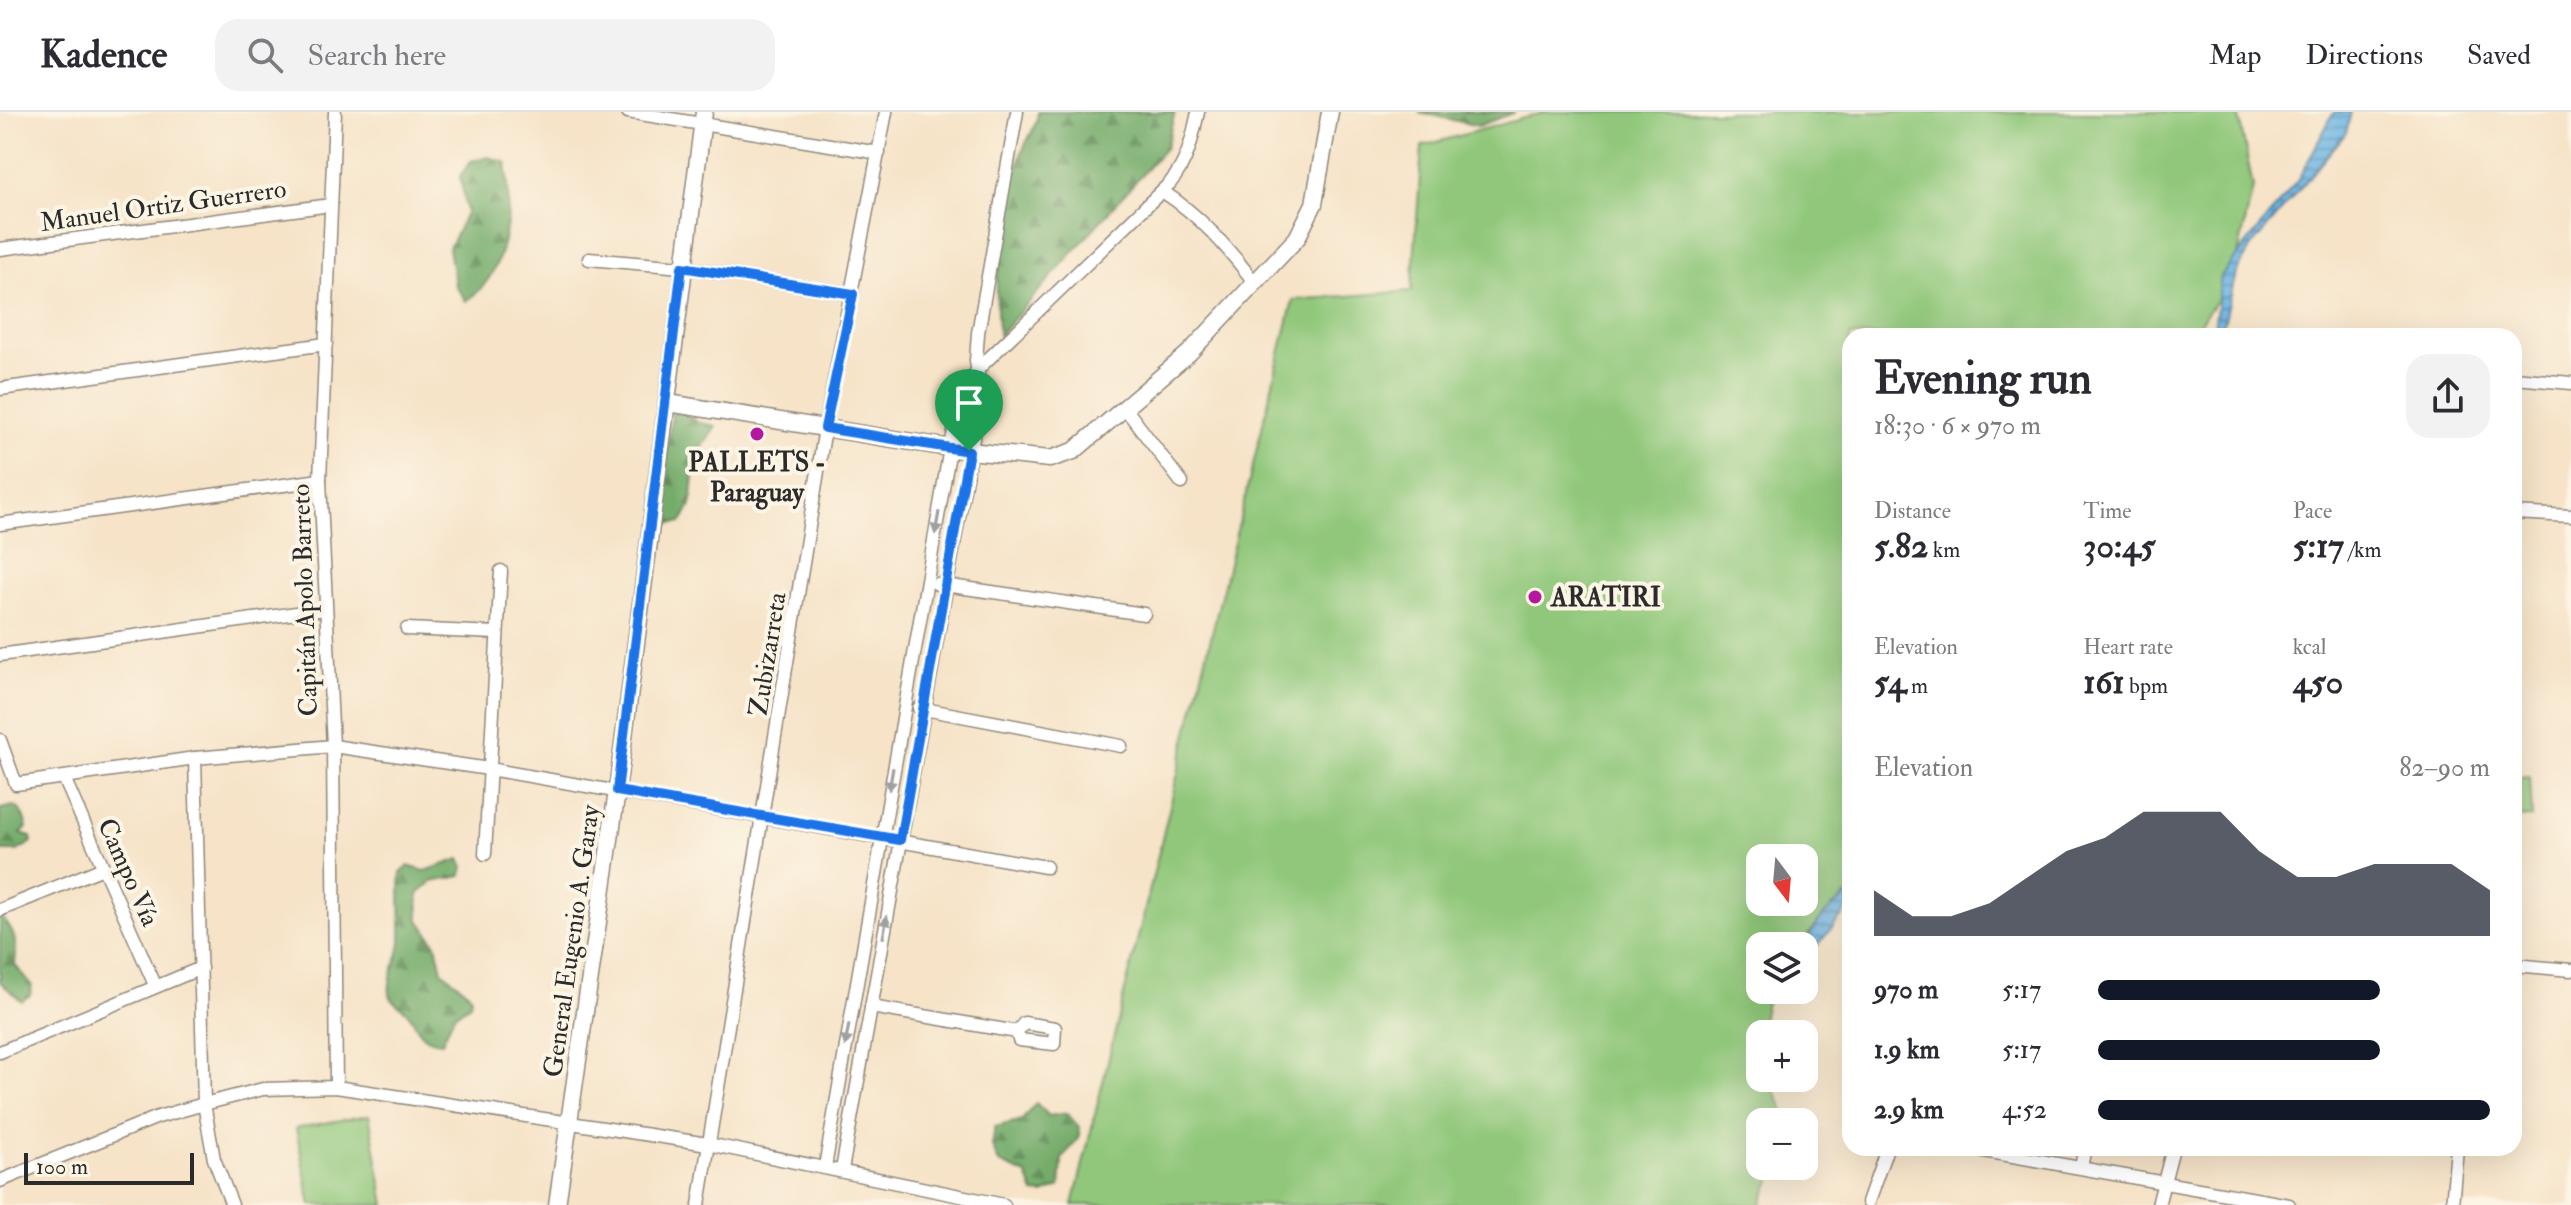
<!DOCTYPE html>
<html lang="en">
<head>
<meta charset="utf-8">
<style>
	:root { --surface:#fff; --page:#f2f2f3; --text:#2b2b33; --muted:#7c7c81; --line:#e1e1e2; --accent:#111827 }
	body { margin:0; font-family:"IM FELL Double Pica",serif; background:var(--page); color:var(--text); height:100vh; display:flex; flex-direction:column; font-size:30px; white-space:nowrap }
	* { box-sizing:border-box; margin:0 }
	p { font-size:26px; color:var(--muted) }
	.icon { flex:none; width:44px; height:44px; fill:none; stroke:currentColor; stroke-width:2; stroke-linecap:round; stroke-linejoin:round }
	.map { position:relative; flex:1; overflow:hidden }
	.side { position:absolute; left:1842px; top:216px; width:680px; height:828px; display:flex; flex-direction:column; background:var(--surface); border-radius:24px; box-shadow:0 8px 32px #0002 }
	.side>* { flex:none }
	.needle { width:52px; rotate:164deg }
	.controls { position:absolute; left:1746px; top:732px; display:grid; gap:16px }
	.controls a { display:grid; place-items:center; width:72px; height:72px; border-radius:16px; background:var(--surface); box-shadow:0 8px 32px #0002; font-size:40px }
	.scale { position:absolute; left:24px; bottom:20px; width:170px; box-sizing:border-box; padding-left:8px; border:4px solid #2b2b2b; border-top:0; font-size:22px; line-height:28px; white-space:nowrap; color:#2b2b2b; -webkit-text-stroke:6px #fcf5e5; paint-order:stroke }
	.pin { position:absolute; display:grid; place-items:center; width:68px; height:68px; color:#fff; margin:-82px -34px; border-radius:50% 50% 50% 0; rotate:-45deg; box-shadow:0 0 8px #0007 }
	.pin .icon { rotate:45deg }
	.round { display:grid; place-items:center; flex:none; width:84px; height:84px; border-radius:24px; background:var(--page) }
	.summary { display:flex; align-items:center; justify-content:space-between; height:136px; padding:0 32px }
	h1 { font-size:44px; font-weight:800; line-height:60px }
	.metrics { display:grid; grid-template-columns:repeat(3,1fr); gap:12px; height:136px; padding:8px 32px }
	.metrics div { display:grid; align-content:center }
	.metrics b { font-size:34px; font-weight:800 }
	.metrics small { font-size:22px; font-weight:400 }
	.metrics p { font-size:22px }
	.chart { height:224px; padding:16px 32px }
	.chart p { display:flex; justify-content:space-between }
	.chart svg { width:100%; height:144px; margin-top:8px; fill:var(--accent); opacity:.7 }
	ul { padding:0 32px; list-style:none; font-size:26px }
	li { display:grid; grid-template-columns:128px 96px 1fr; align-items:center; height:60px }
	li i { height:20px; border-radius:10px; background:var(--accent) }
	header { display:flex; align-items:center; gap:48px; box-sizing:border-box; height:112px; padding:0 40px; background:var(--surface); border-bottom:2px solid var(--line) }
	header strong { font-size:38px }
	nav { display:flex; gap:44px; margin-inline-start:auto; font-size:28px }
	.search { width:560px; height:72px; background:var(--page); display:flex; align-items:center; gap:20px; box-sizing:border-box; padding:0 28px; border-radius:24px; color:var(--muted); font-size:30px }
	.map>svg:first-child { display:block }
</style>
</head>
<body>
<header>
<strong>Kadence</strong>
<div class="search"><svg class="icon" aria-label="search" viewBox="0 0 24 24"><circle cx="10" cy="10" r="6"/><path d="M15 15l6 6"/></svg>Search here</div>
<nav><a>Map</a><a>Directions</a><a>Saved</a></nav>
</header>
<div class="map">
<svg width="2571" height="1093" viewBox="0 0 2571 1093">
	<defs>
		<pattern id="forest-firs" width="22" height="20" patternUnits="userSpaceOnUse" patternTransform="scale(2)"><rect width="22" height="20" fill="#74ac6a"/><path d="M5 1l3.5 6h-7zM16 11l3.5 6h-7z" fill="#5f8c57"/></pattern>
		<pattern id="water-rules" width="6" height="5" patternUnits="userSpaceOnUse" patternTransform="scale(2)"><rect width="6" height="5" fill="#6cb5e4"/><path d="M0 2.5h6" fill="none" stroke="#5993b9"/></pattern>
	</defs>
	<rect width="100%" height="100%" fill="#fcf5e5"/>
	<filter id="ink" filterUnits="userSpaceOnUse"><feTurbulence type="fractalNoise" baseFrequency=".0125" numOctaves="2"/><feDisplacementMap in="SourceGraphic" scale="16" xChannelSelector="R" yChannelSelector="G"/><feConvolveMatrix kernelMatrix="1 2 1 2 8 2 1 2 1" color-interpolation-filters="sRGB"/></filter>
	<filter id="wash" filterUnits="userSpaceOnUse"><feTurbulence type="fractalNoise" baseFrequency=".006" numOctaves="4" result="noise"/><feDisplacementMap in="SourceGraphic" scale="32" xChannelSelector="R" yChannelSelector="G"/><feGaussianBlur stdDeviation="1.8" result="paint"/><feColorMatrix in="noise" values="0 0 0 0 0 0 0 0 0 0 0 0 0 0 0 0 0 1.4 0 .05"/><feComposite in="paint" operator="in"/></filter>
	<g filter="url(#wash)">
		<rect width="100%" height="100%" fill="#f6e3c8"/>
		<g fill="#90c77a" stroke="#5e7952" stroke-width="2" fill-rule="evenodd">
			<path d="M 1546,0 L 2238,0 L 2253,75 L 2233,166 L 2190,224 L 1850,224 L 1850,779 L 1797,834 L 1760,834 L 1760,878 L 1769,878 L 1755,937 L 1760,947 L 1760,966 L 1769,966 L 1789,1010 L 1760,1010 L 1760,1054 L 1777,1054 L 1761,1093 L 1073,1093 L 1293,188 L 1412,179 L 1422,34 ZM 1760,746 L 1804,746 L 1804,790 L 1760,790 Z"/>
			<polygon points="2530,665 2532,705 2514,706 2514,666"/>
			<polygon points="369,1003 385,1093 311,1093 296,1016"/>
		</g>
		<g fill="url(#forest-firs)" stroke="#506c4a" stroke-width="2">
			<path d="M 1038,0 L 1175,0 L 1166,35 L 999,224 C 991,165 1004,104 1020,46 C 1024,30 1037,17 1038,0 Z"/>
			<polygon points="1419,0 1515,0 1478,14"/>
			<path d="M 488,45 L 506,50 C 512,95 509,162 466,189 L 455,173 L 449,136 L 467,100 L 460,64 L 471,49 Z"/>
			<polygon points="681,300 698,310 716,314 696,346 691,393 682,410 663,412 659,403 672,301"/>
			<path d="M 14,694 C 22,697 25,708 27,716 L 21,722 L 31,725 L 32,730 L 17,739 L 0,739 L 0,697 Z"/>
			<path d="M 460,747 L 464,755 L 461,764 L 432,770 L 418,782 L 419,808 L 436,832 L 442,859 L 471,883 L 470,892 L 454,903 L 442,930 C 420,929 418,914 407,900 C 401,893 392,892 390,882 C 387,863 401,846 401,828 C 402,806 398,783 401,760 L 408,754 L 425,759 Z"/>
			<path d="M 0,803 C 14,819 18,828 15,853 L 32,874 L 30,883 L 22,889 L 0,870 Z"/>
			<polygon points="1036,991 1049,1004 1067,1001 1079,1015 1079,1025 1062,1047 1060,1075 1043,1082 1034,1081 1027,1063 999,1051 992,1034 995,1015 1022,1008"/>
		</g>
		<g fill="url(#water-rules)" stroke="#4c7088" stroke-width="2">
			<polygon points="2334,0 2351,0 2346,21 2251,135 2236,161 2221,224 2213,224 2221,164 2298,68"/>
			<path d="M 1850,783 L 1850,795 L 1804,849 C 1804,823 1825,796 1850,783 Z"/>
		</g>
	</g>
	<g filter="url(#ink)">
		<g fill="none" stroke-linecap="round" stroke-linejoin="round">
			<g stroke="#90877a" stroke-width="15">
				<g id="minor">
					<polyline points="335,0 320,368 333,634 336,975"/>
					<polyline points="628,0 879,41"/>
					<path d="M 1162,79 C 1201,104 1227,135 1255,171"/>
					<polyline points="0,137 331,93"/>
					<polyline points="589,147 682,155 853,182"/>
					<polyline points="2514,266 2571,271"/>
					<polyline points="0,277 326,232"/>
					<polyline points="1125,296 1182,371"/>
					<polyline points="2514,401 2571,404"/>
					<polyline points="0,412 320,368"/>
					<polyline points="937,472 1144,502"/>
					<polyline points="407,517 496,521"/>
					<polyline points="0,543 324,497"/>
					<polyline points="919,596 1121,634"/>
					<polyline points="0,628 16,672 195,646 333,634 489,657 1046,755"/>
					<polyline points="195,646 204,992 214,1047 232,1093"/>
					<polyline points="64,666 155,873"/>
					<polyline points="485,742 501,459"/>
					<polyline points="0,798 103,756"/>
					<polyline points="2514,853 2571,858"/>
					<polyline points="871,895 1017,920"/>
					<polygon points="1024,911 1055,916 1054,932 1019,928 1017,920"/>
					<polyline points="0,940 201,856"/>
					<polyline points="1967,1036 2289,1093"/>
					<path d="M 825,1055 L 950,336 L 965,276 L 979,256 L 1170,71 C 1188,50 1192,27 1198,0"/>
					<polyline points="2081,1055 2085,1036"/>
					<polyline points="842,1058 981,282 976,249 978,221 1017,0"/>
					<polyline points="0,1069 158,1005 204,992 263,977 336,975 708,1032 1004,1093"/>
					<polyline points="1868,1090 1887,1036"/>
					<polyline points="699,1093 825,316 886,0"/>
					<polyline points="2158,1093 2173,1036"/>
					<polyline points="2452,1093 2457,1036"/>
				</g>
			</g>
			<g stroke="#90877a" stroke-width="19">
				<g id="tertiary">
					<polyline points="668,291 969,339 1050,347 1074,339 1189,241 1297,126 1314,92 1330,0"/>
					<polyline points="557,1093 617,679 704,0"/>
				</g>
			</g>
			<use href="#minor" stroke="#fff" stroke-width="12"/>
			<use href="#tertiary" stroke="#fff" stroke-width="16"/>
		</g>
		<defs><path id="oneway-solid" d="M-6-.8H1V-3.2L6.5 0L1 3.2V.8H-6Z" transform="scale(2)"/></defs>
		<g fill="#a0a0a0">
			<use href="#oneway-solid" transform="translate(937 411) rotate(100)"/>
			<use href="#oneway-solid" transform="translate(891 667) rotate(100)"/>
			<use href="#oneway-solid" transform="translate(885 815) rotate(-80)"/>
			<use href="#oneway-solid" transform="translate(847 923) rotate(100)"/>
		</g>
	</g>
	<g fill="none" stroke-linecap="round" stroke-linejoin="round" filter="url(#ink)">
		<g stroke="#fff" stroke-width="16">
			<polygon id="route" points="682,155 853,182 825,316 969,339 900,728 617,679"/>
		</g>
		<use href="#route" stroke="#1a73e8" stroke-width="10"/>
	</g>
	<g fill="#b5179e" stroke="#fcf5e5" stroke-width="3">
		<circle cx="757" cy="322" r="8"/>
		<circle cx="1535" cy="485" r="8"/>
	</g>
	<g text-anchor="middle" stroke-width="8" stroke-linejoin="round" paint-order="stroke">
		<g font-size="26" fill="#2b2b2b" stroke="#fcf5e5">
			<text transform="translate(163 93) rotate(-8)" y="9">Manuel Ortiz Guerrero</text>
			<text transform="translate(304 488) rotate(-92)" y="9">Capitán Apolo Barreto</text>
			<text transform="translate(767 542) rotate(-81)" y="9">Zubizarreta</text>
			<text transform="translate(129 760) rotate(66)" y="9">Campo Vía</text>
			<text transform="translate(571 829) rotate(-82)" y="9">General Eugenio A. Garay</text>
		</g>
		<g font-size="26" font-weight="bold" fill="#2b2b2b" stroke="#fcf5e5">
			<text x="757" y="359">PALLETS -<tspan x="757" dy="30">Paraguay</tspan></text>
			<text x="1551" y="494" text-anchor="start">ARATIRI</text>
		</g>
	</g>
</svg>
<div class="controls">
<a><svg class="needle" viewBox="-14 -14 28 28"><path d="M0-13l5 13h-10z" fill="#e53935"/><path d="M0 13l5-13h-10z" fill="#7c7c81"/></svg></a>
<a><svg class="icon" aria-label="layers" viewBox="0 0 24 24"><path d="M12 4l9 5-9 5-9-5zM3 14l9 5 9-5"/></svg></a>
<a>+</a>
<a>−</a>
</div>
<div class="scale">100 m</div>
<div class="pin" style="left:969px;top:339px;background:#1e9e55"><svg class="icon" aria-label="arrive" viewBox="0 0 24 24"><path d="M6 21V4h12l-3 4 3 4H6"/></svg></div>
<section class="side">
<div class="summary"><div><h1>Evening run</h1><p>18:30 · 6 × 970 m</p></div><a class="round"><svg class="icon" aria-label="share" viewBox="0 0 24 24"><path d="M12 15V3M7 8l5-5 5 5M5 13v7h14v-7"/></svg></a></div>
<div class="metrics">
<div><p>Distance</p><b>5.82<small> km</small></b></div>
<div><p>Time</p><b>30:45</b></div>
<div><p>Pace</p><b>5:17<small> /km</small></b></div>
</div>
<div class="metrics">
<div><p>Elevation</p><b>54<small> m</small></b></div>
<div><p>Heart rate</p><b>161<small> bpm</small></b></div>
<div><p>kcal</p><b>450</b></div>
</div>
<div class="chart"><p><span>Elevation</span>82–90 m</p>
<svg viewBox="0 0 160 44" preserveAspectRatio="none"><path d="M0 44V30L10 38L20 38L30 34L40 26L50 18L60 14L70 6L80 6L90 6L100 18L110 26L120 26L130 22L140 22L150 22L160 30V44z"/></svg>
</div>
<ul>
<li><b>970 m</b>5:17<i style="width:72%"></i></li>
<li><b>1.9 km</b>5:17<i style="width:72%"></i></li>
<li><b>2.9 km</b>4:52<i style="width:100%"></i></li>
</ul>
</section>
</div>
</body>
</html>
